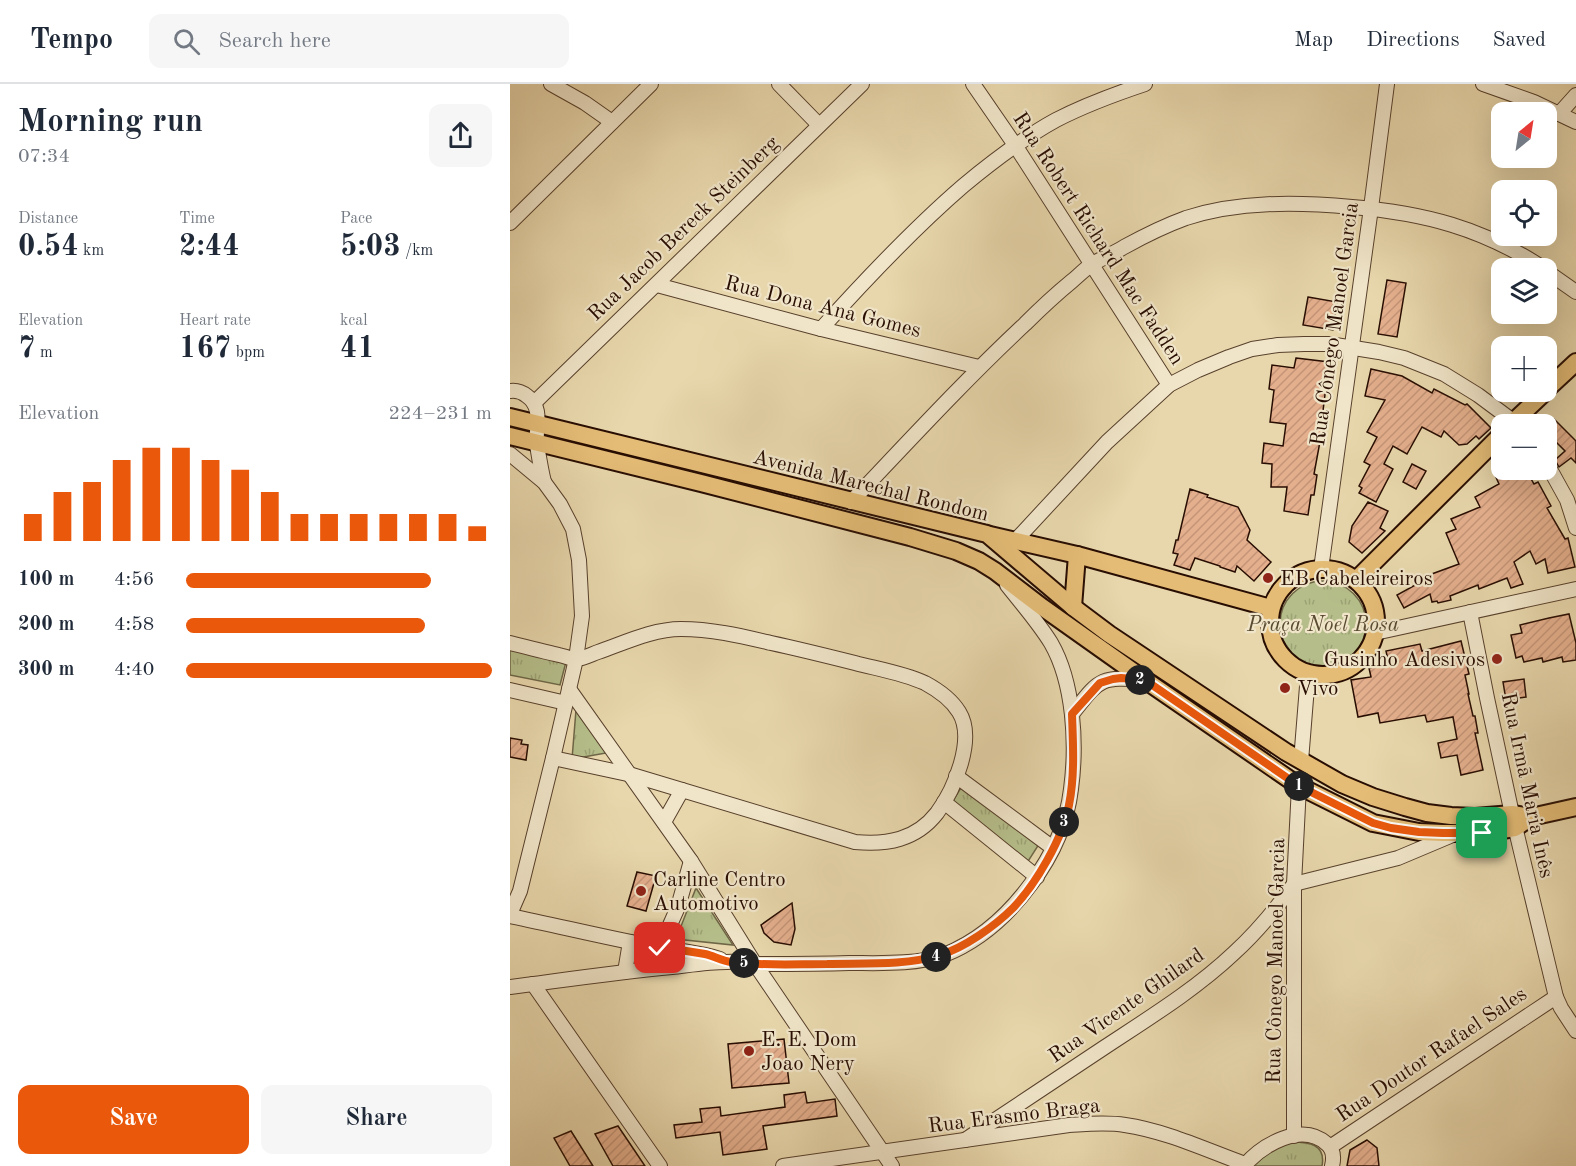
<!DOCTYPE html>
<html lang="en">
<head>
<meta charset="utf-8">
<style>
	:root { --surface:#fff; --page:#f6f6f7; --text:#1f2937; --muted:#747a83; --line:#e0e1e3; --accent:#ea580c }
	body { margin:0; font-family:"Old Standard TT",serif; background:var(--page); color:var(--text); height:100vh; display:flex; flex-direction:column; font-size:22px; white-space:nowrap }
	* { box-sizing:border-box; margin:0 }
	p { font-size:20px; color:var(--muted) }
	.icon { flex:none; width:33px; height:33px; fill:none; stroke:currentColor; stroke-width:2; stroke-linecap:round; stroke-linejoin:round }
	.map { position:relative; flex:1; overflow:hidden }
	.panel { display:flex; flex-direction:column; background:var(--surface); width:510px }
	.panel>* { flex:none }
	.needle { width:39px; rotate:30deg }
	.fabs { position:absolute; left:981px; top:18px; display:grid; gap:12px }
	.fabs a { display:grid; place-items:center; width:66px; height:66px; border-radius:12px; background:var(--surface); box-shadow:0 6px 24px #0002; font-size:30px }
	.pin { position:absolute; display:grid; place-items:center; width:51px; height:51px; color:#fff; margin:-26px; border-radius:12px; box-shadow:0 3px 9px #0006 }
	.km { position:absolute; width:30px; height:30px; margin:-15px; border-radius:50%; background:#222; color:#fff; font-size:16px; line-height:30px; text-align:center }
	.round { display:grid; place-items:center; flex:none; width:63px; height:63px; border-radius:12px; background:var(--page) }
	.headline { display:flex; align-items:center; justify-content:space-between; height:102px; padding:0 18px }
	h1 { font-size:33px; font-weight:800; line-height:45px }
	.stats { display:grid; grid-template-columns:repeat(3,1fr); gap:9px; height:102px; padding:6px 18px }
	.stats div { display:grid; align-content:center }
	.stats b { font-size:30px; font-weight:800 }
	.stats small { font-size:16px; font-weight:400 }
	.stats p { font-size:16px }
	.chart { height:168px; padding:12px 18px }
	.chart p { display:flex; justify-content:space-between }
	.chart svg { width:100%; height:108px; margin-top:6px; stroke:var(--accent); stroke-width:6 }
	.cta { display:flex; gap:12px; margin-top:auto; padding:12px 18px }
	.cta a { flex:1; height:69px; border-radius:12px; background:var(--accent); color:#fff; font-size:24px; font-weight:800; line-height:69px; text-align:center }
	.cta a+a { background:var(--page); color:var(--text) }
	ul { padding:0 18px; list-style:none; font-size:20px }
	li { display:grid; grid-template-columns:96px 72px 1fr; align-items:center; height:45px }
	li i { height:15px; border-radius:8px; background:var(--accent) }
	header { display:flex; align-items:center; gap:36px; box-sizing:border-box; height:84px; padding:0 30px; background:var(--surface); border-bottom:2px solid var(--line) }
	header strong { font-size:28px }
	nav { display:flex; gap:33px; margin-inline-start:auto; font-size:21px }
	.search { width:420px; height:54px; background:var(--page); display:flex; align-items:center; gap:15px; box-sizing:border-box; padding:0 21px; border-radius:12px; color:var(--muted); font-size:22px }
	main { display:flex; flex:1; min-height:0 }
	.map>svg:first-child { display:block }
</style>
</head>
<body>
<header>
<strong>Tempo</strong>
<div class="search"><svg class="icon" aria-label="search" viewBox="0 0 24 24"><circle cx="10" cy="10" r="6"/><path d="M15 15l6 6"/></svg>Search here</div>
<nav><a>Map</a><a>Directions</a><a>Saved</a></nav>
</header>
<main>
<section class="panel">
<div class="headline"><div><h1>Morning run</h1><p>07:34</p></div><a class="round"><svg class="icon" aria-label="share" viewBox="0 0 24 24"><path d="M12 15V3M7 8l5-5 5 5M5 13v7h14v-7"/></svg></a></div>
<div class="stats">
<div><p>Distance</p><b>0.54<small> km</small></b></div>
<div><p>Time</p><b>2:44</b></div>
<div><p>Pace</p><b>5:03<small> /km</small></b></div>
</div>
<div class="stats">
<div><p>Elevation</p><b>7<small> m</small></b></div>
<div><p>Heart rate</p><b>167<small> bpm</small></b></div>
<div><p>kcal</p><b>41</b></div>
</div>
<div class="chart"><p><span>Elevation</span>224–231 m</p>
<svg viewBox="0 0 160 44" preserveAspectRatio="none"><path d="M5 44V33M15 44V24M25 44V20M35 44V11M45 44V6M55 44V6M65 44V11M75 44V15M85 44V24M95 44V33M105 44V33M115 44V33M125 44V33M135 44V33M145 44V33M155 44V38"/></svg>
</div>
<ul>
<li><b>100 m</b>4:56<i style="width:80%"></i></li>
<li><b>200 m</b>4:58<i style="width:78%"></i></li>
<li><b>300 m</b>4:40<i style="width:100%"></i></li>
</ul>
<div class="cta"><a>Save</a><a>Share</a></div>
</section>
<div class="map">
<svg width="1066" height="1082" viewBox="0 0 1066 1082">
	<defs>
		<pattern id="park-tufts" width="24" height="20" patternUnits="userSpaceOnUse" patternTransform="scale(1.5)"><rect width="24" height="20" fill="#b5be8a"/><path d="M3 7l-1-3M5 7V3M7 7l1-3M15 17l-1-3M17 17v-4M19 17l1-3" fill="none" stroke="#9ca275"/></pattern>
		<pattern id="building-hatch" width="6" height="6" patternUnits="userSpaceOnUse" patternTransform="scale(1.5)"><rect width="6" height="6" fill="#e4af8d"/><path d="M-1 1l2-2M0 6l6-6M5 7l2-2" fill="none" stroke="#c49578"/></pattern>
	</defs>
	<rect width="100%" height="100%" fill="#e8d7ac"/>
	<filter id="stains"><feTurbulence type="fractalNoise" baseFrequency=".00333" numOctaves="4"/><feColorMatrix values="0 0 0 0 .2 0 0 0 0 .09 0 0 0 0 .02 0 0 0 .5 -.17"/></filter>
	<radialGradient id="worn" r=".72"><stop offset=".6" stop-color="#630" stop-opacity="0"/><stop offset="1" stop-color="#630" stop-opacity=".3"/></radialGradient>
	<g fill="url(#park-tufts)" stroke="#6e6646" stroke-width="1.5">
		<circle cx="813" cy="540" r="43"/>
		<polygon points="0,561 57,574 50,601 0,591"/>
		<polygon points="66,626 96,669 62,675"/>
		<polygon points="454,699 531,757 517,779 442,718"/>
		<polygon points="186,804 223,861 166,855"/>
		<path d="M 782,1058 C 799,1058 816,1060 812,1082 L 743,1082 L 765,1063 Z"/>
	</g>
	<g fill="url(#building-hatch)" stroke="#280d02" stroke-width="1.5">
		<polygon points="877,196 896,199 887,253 868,250"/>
		<polygon points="798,213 827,218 823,246 793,241"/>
		<polygon points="786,274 819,278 812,335 814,336 804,390 807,391 804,411 801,411 798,431 774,427 777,403 761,403 762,380 752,379 754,359 773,362 776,340 760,338 764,306 759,305 762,281 784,284"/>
		<polygon points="861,285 892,292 922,309 924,305 955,321 957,320 981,344 969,355 966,352 957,360 949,361 934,347 931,353 912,343 897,370 883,362 874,380 883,385 866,418 849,409 852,404 849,402 860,381 854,378 867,353 857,348 875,316 855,312"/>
		<polygon points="1044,335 1066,357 1066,379 1061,374 1049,383 1045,376 1055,367 1036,348 1036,344"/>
		<polygon points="902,380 916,387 906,405 893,398"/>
		<polygon points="991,386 1016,386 1024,400 1028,398 1041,422 1037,424 1055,455 1058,454 1065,483 1038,489 1035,475 1026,480 1020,467 1004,478 1013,500 1001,504 997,494 969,505 968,501 940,512 941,516 928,519 927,517 922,518 920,510 894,524 887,511 920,493 919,491 949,480 936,449 946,445 941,435 970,423 965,413 989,400 984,389"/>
		<polygon points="680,405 698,411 697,413 728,423 740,446 737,456 761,478 744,497 727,482 725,488 710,483 710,482 685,474 680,486 664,481 668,470 663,469 666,456 668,456"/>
		<polygon points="858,418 878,427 870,444 875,447 852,469 839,458 842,442"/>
		<polygon points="1059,530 1066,559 1066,576 1053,578 1052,573 1033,578 1032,574 1014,578 1012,572 1006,574 1001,551 1012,549 1010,541 1039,534"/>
		<polygon points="951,557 959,590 955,591 959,610 958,610 963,632 965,632 968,649 965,649 973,686 951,691 947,671 931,674 928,659 947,655 943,633 917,638 915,631 870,639 868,629 848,633 841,596 861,593 859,584 879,580 876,567 910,560 912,567"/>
		<polygon points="1014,595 1016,613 996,616 993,598"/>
		<polygon points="0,654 12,656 11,660 18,661 16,676 0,673"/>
		<polygon points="127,788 146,792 136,827 117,822"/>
		<polygon points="282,819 285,845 281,861 264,858 254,849 251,841"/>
		<polygon points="274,955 279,999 222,1004 218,960"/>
		<polygon points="295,1008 297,1019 325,1015 327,1032 253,1042 257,1065 213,1071 210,1048 166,1054 164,1041 192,1038 190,1025 210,1023 211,1032 275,1023 274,1011"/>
		<polygon points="108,1042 135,1082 103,1082 85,1050"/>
		<polygon points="61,1047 83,1082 60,1082 44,1054"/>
		<polygon points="857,1056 867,1064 869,1082 837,1082 840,1066"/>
	</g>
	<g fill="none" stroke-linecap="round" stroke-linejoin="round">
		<g stroke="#58402c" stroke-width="16">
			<g id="minor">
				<polyline points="41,0 75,19 102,38"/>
				<polyline points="269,0 309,41"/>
				<polyline points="463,0 505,61 659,301"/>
				<polyline points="973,0 1024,18 1066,38"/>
				<polyline points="1049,30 1066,11"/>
				<polyline points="0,139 141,0"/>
				<polyline points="1036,187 1066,208"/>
				<polyline points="147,201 311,245 469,283"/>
				<path d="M 311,245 C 356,195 402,146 453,102 C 482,78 513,54 546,36 C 575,21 605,10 635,0"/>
				<path d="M 0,307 C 7,306 12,308 17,312 C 34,324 25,344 27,361 C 29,373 31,386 34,398"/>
				<polyline points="24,319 352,0"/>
				<polyline points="0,370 34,398 50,420 63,445 69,476 72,532 66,575 43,674 10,807 0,830"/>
				<polyline points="1036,378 1057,416 1066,444"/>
				<path d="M 341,418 C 398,358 454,297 515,240 C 530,225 545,211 562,197 C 568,192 575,185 582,180 C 593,174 604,169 614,163 C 634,152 654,142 676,134 C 728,117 787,118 842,123 C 914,129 972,144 1033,184"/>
				<polyline points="505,457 597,358 659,301 688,286 719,273 742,265 768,261 794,260 819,260 869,268 894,274 934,290 968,311 1007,340"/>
				<polyline points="811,485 861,124 877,0"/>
				<polyline points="960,528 977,614 1002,730 1046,913 1051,924 1066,947"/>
				<polyline points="865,549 1066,505"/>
				<path d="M 0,559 C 16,563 32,567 49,571 C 54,572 61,575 66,575 C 73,575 82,570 88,568 C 114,559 143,545 171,545 C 202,545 231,552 261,559 C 289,565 317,572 345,579 C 368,585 393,589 415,599 C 428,606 441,615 449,628 C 466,655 444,706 427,729 C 406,756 377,761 345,758 L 122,691 L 43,674"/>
				<polyline points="59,605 181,777 245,880 382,1082"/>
				<polyline points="0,606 56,619"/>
				<path d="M 562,630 C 590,595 589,592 635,596"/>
				<polyline points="791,677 798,590"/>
				<polyline points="446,692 543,764"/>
				<polyline points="434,718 527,793"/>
				<polyline points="154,738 172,706"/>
				<path d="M 0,832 C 49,842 97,854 146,863 C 168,867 189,868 210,875"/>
				<polyline points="147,870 168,823 181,777"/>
				<polyline points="115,888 120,858"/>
				<polyline points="23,900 150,1082"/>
				<path d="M 0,903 C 54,896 108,888 162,883 C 180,881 199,878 217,878 C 227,877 238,880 248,880 C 279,880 309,880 339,879 C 370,879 405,881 434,871 C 469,857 499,830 521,800 C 542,772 557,740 561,705 C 567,660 564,599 541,559 C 528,538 512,520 497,501"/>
				<polyline points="784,1052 784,800 789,702"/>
				<path d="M 455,1056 C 502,1025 548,994 595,963 C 639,934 686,905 724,869 C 747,848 766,825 784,800 L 888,774 L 945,750"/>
				<polyline points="820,1063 1046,913"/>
				<path d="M 273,1082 L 559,1041 C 577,1040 596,1038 615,1041 C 656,1047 696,1066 735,1080"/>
				<path d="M 734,1082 C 752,1061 792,1037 817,1060 C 824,1066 824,1074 822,1082"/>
			</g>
		</g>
		<g stroke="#280d02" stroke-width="20">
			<g id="major">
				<polyline points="1036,306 1066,278"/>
				<polyline points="0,333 477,450 563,523 599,550 776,668 832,700 863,713 895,723 917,729 941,732 965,733 1002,730 1021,733"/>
				<polyline points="1001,340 1035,308"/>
				<polyline points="0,352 191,399 400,453 446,467 469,477 485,487 532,523 635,596 789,702 863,739 909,748 933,749 972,749 1005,744 1021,733 1066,723"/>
				<polyline points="480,451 567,471 761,524"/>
				<circle cx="813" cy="538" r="53"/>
				<polyline points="846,496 992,350"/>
				<polyline points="563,523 567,471"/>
			</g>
		</g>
		<use href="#minor" stroke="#f0e5c9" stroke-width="14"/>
		<use href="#major" stroke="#e4bc76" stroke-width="16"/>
	</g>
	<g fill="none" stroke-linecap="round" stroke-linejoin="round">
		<g stroke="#fff" stroke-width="12">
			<path id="route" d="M 150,864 C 165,865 180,867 195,870 C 204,872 212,877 221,878 C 253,882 285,880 317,880 C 354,879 394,882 430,871 C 454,864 485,842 503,824 C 526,800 553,754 559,721 C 565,691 563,660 562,630 L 590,599 L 603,595 L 611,594 L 635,596 L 789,702 L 863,739 L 881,744 L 909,748 L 933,749 L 972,749"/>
		</g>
		<use href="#route" stroke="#ea580c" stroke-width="8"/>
	</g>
	<g fill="#8f2418" stroke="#f0e5c9" stroke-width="2">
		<circle cx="758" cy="494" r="6"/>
		<circle cx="987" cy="575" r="6"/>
		<circle cx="775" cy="604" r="6"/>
		<circle cx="131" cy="807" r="6"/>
		<circle cx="239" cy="967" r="6"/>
	</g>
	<g text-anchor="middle" stroke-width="4.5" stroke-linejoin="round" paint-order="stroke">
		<g font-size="21" fill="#280d02" stroke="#f0e5c9">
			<text transform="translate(173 144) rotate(-44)" y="7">Rua Jacob Bereck Steinberg</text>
			<text transform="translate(589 154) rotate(57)" y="7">Rua Robert Richard Mac Fadden</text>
			<text transform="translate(313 222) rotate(14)" y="7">Rua Dona Ana Gomes</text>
			<text transform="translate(824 240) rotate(-82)" y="7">Rua Cônego Manoel Garcia</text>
			<text transform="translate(361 401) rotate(14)" y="7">Avenida Marechal Rondom</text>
			<text transform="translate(1018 701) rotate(78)" y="7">Rua Irmã Maria Inês</text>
			<text transform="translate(765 877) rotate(-89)" y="7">Rua Cônego Manoel Garcia</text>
			<text transform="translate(616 921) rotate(-35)" y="7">Rua Vicente Ghilard</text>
			<text transform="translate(921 970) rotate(-34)" y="7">Rua Doutor Rafael Sales</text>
			<text transform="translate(504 1031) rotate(-7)" y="7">Rua Erasmo Braga</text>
		</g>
		<g font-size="21" fill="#280d02" stroke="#f0e5c9" text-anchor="start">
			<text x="770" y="501">EB Cabeleireiros</text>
			<text x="975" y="582" text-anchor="end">Gusinho Adesivos</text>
			<text x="787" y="611">Vivo</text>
			<text x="143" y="802">Carline Centro<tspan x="143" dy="24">Automotivo</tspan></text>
			<text x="251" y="962">E. E. Dom<tspan x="251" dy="24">Joao Nery</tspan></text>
		</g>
		<g font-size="21" font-style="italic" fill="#594b32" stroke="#f0e5c9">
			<text x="813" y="547">Praça Noel Rosa</text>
		</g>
	</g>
	<rect width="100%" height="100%" filter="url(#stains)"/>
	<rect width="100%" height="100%" fill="url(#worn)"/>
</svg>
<div class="fabs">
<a><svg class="needle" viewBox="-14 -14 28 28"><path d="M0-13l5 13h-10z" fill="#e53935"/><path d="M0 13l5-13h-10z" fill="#747a83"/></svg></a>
<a><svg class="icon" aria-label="locate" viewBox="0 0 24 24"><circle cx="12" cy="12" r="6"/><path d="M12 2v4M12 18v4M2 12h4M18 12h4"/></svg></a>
<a><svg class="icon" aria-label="layers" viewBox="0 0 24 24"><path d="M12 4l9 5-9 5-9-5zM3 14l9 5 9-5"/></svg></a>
<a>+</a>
<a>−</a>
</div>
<div class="pin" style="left:972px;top:749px;background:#1e9e55"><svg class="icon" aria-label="arrive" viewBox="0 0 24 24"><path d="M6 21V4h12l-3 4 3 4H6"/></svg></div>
<div class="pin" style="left:150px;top:864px;background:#d93025"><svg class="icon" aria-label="check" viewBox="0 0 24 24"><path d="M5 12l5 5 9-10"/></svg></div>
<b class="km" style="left:789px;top:702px">1</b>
<b class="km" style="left:630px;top:596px">2</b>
<b class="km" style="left:554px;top:738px">3</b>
<b class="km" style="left:426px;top:873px">4</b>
<b class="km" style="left:234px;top:879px">5</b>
</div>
</main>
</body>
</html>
